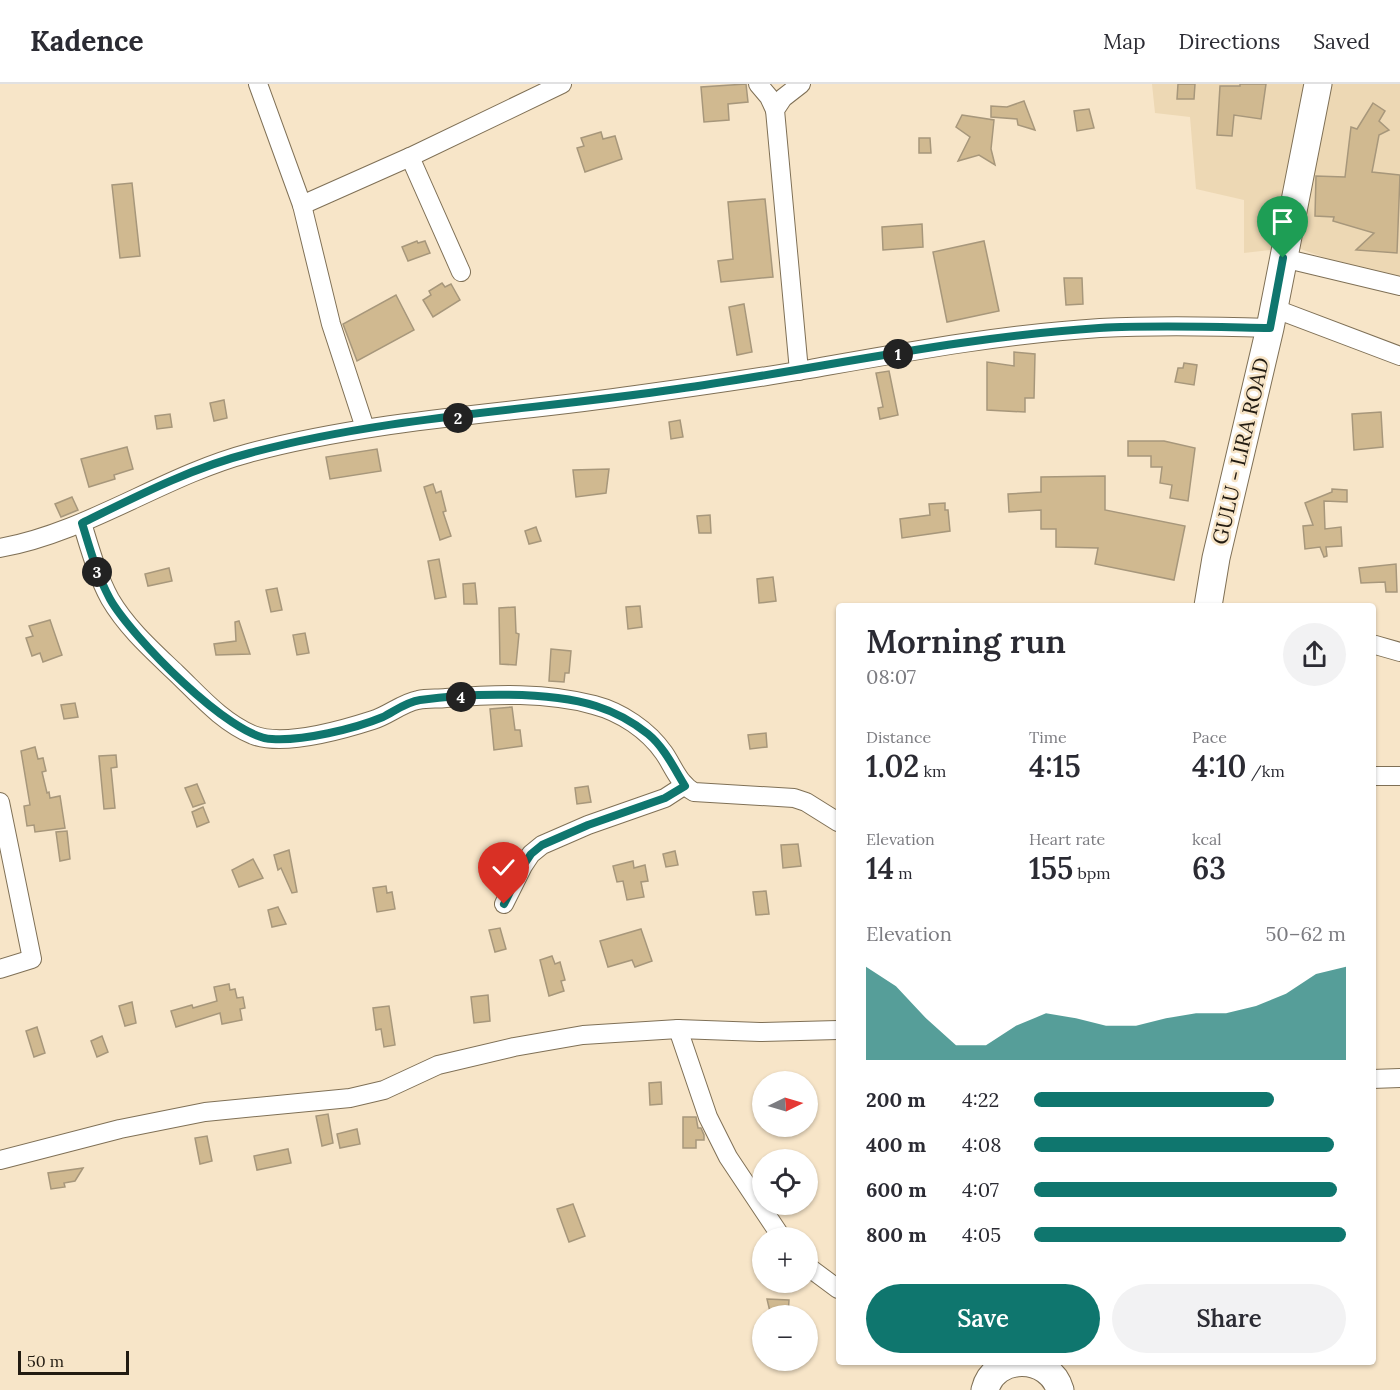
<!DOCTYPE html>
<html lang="en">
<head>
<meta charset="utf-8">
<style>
	:root { --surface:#fff; --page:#f2f2f3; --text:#2b2b33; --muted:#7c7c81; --line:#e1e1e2; --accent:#0f766e }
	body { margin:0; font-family:Lora,serif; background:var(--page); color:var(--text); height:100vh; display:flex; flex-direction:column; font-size:22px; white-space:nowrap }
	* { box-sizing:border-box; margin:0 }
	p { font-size:20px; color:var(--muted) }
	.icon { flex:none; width:33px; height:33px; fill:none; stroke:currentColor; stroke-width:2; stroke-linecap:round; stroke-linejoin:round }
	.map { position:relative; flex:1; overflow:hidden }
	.sheet { position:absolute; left:836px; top:519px; width:540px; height:762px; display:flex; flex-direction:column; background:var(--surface); border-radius:6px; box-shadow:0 2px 4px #0004 }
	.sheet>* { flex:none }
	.needle { width:39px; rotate:85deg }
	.controls { position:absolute; left:752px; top:987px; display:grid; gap:12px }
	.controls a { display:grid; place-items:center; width:66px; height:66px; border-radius:50%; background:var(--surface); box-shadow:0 2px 4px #0004; font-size:30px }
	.scale { position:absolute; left:18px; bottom:15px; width:111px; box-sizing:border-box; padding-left:6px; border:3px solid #221b11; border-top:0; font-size:16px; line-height:21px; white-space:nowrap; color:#221b11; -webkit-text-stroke:4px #f7e5c8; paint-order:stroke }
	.pin { position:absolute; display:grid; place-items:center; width:51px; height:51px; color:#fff; margin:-62px -26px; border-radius:50% 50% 50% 0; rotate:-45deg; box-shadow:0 0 6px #0007 }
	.pin .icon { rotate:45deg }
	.km { position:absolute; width:30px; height:30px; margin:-15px; border-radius:50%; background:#222; color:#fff; font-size:16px; line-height:30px; text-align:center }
	.round { display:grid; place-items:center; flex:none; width:63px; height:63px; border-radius:32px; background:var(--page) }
	.overview { display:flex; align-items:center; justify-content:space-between; height:102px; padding:0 30px }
	h1 { font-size:33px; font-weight:600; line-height:45px }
	.metrics { display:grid; grid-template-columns:repeat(3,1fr); gap:9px; height:102px; padding:6px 30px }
	.metrics div { display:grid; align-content:center }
	.metrics b { font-size:30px; font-weight:600 }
	.metrics small { font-size:16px; font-weight:400 }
	.metrics p { font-size:16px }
	.chart { height:168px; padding:12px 30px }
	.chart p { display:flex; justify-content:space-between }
	.chart svg { width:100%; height:108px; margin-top:6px; fill:var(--accent); opacity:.7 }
	.action { display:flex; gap:12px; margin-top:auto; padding:12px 30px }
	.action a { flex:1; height:69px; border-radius:36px; background:var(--accent); color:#fff; font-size:24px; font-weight:600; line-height:69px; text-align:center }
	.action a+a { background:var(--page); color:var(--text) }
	ul { padding:0 30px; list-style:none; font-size:20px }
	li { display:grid; grid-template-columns:96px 72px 1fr; align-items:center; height:45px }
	li i { height:15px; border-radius:8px; background:var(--accent) }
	header { display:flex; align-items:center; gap:36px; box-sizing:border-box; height:84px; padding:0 30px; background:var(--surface); border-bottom:2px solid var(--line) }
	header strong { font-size:28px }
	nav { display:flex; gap:33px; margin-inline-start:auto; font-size:21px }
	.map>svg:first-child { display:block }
</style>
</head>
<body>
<header>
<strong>Kadence</strong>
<nav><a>Map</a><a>Directions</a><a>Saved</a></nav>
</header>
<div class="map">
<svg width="1400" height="1306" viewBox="0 0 1400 1306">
	<rect width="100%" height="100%" fill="#f7e5c8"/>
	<polygon fill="#edd8b4" points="1152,0 1400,0 1400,201 1295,163 1244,169 1244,116 1196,105 1190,33 1155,29"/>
	<g fill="#d0b990" stroke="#a7977b" stroke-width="1.5">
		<polygon points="746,0 748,18 728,20 729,36 704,38 701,3"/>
		<polygon points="1178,0 1195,0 1194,15 1177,15"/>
		<polygon points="1240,0 1266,0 1261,35 1234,31 1232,52 1217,51 1220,2 1240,2"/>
		<polygon points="1024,17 1035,46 1018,41 1017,35 991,33 991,22 1007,23"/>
		<polygon points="1373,19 1385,27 1379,37 1389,46 1379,51 1372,88 1400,91 1397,169 1356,166 1374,149 1333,137 1334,133 1315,132 1316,92 1345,93 1351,43 1357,45"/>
		<polygon points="1089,25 1094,44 1077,47 1074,27"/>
		<polygon points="962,31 994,36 991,65 995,81 979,71 958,77 970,53 956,43"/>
		<polygon points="601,48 603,55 615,52 622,75 585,88 577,64 584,62 581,54"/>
		<polygon points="919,54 930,54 931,69 919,69"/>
		<polygon points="132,99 140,172 120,174 112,101"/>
		<polygon points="765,115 773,193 721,198 718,177 733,175 728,118"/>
		<polygon points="922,140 923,163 883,166 882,143"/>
		<polygon points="417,157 418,159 425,157 430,169 408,177 402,163"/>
		<polygon points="984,157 999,227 947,238 933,168"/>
		<polygon points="1064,194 1082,194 1083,220 1066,221"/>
		<polygon points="442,199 445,203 451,200 460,216 433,233 423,216 431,211 429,207"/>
		<polygon points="396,211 414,246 357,277 343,240"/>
		<polygon points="744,220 752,268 737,271 729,223"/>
		<polygon points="1014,268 1035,270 1034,314 1025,314 1025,328 987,326 987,278 1014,282"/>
		<polygon points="1184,279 1197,281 1194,301 1175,298 1178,284 1183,284"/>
		<polygon points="889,287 898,331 880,335 878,324 883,323 876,289"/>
		<polygon points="224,316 227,334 214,337 210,319"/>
		<polygon points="1381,328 1383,363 1354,366 1352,330"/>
		<polygon points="170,330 172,343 157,345 155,332"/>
		<polygon points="680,336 683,353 671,355 669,338"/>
		<polygon points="1128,357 1164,357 1195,364 1188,417 1170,414 1172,401 1160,399 1162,383 1151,383 1151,372 1128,372"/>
		<polygon points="127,363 133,385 114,391 115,395 89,403 81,375"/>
		<polygon points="377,365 381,387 330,395 326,373"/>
		<polygon points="609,385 606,409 576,413 573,386"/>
		<polygon points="1105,392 1105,426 1185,442 1174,496 1095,480 1098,464 1056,463 1056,445 1041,445 1041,426 1009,428 1008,410 1041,408 1041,393"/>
		<polygon points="433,400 436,409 441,407 446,427 443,428 451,452 440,456 424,403"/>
		<polygon points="1332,405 1347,406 1347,418 1324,417 1325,445 1341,443 1342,462 1326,463 1327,472 1324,473 1320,463 1305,465 1303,442 1313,441 1305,419 1332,408"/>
		<polygon points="72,413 78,426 61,433 55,420"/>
		<polygon points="945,419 945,426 948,426 950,447 902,454 900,435 930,431 929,420"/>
		<polygon points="710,431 711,449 699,449 697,432"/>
		<polygon points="536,443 541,457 529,460 525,447"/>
		<polygon points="439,475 446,513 435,515 428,477"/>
		<polygon points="1396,480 1397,508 1386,508 1385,498 1361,499 1359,484"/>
		<polygon points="169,484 172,497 148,502 145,490"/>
		<polygon points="773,493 776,517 759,519 757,495"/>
		<polygon points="475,499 477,520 464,520 463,500"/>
		<polygon points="277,504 282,526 271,528 266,506"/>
		<polygon points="640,522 642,543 628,545 626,523"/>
		<polygon points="515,523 516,549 519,550 516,581 500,580 499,524"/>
		<polygon points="50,536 62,571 43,578 40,569 32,572 26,554 33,552 29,542"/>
		<polygon points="239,537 250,570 216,571 214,560 236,557 235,538"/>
		<polygon points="305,549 309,569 297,571 293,551"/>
		<polygon points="551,565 571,567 569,589 565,589 564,598 549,597"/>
		<polygon points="75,619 78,633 64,635 61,621"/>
		<polygon points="512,623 515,646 520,646 522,662 494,666 490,625"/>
		<polygon points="766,649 767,663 750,665 748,651"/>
		<polygon points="35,663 38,675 43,674 46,687 42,688 47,709 49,708 50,714 60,712 65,744 35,748 34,741 27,742 24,722 30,721 21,667"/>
		<polygon points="116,671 117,683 111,684 115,724 104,725 99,672"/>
		<polygon points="197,700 205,719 193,723 185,704"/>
		<polygon points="588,702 591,718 577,720 575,704"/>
		<polygon points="203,723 209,738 197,743 192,728"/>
		<polygon points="67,747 70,775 60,777 56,748"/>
		<polygon points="798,760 801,782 783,784 781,761"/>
		<polygon points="289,766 297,808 292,809 281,784 278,786 274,771"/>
		<polygon points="675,767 678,781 666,783 663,770"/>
		<polygon points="253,775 263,794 239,803 232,786"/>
		<polygon points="633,777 634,784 645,781 648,797 641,798 644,813 627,816 623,797 617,798 613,782"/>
		<polygon points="386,802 387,809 392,808 395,825 377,828 373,804"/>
		<polygon points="766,807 769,830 756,831 753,808"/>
		<polygon points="278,823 286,840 272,843 268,826"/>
		<polygon points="500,844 506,865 495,868 489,846"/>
		<polygon points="641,845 652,877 635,883 632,876 608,883 600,857"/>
		<polygon points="552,872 555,880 560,878 565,896 561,897 564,907 549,912 540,876"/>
		<polygon points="229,900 230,906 235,905 237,914 243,913 245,924 240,925 242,936 222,940 220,929 176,943 171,927 192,921 193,924 217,917 214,903"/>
		<polygon points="488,911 490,937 474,939 471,913"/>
		<polygon points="132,918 136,939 125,942 119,922"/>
		<polygon points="389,922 395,961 384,963 381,945 376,946 373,924"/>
		<polygon points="37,943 45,969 34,973 26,947"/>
		<polygon points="102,952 108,968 97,973 91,957"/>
		<polygon points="661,998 662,1020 650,1021 649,999"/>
		<polygon points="328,1030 333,1059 322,1062 316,1032"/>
		<polygon points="683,1033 696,1033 698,1044 701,1044 704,1051 704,1056 696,1056 696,1064 683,1064"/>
		<polygon points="357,1045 360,1060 340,1064 337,1050"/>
		<polygon points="207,1052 212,1077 200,1080 195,1054"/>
		<polygon points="288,1065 291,1079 257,1086 254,1072"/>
		<polygon points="83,1084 75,1097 64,1099 65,1103 51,1105 48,1089"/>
		<polygon points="573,1120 585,1152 569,1158 557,1125"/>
		<polygon points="767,1215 789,1216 788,1232 771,1232"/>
	</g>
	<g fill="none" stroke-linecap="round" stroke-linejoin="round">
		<g stroke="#7f7056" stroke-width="20">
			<g id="street">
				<polyline points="258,0 302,121 331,240 365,344"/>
				<polyline points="758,0 769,13 775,26"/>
				<polyline points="410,73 461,188"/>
				<polyline points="302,121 410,73 562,0"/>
				<polyline points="1283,174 1400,202"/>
				<polyline points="1273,224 1400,272"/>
				<polyline points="799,287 775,26 783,14 801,0"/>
				<path d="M 82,439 C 90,465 97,491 110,515 C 127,544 152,566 176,589 C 200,612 222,638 253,651 C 284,663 342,646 373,636 C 389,631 402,619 418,616 C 427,614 437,615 446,614 C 494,610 547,608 594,621 C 621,628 648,646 664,669 C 673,682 679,700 694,708 L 794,714 L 806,718 L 838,738"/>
				<path d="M 0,464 C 88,448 163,392 249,369 C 375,335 507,330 636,311 C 694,303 752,295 810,285 C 906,268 1003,250 1100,244 C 1157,241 1213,242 1270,244"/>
				<polyline points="1372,560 1400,568"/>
				<polyline points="1372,692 1400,692"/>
				<polyline points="0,718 32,875 0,885"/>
				<polyline points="504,820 523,782 531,770 542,761 588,741 665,714 685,701"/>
				<polyline points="678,945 708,1033 728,1073 782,1154"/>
				<polyline points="1372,995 1400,994"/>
				<polyline points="0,1076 120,1045 205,1028 350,1014 384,1006 438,981 514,963 583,951 678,945 760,948 838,946"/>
				<polyline points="807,1182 838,1205"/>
			</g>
		</g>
		<g stroke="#7f7056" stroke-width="29">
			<g id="primary">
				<polyline points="1208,522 1216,474 1270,244 1318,0"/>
				<path d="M 985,1306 C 994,1269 1050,1270 1060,1306"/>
			</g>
		</g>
		<use href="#street" stroke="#fff" stroke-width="18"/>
		<use href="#primary" stroke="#fff" stroke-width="27"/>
	</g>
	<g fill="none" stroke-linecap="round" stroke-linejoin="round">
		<g stroke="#fff" stroke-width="12">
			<path id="route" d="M 504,820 L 523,782 L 531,770 L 542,761 L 588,741 L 665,714 L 685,702 C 674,684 664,663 648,650 C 633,638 615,628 596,622 C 549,607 469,609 420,616 C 406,618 395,627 383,633 C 354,645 303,657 272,655 C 230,654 131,552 110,515 C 97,491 90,465 82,439 C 137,412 191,384 250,369 C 387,332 537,326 677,305 C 818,285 958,253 1099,244 C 1156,241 1213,243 1270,244 L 1283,174"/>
		</g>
		<use href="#route" stroke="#0f766e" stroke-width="8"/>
	</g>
	<g text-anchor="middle" stroke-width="5" stroke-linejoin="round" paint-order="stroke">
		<g font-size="21" fill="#221b11" stroke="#f7e5c8">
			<text transform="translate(1241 367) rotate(-77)" y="7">GULU - LIRA ROAD</text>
		</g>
	</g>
</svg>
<div class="controls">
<a><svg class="needle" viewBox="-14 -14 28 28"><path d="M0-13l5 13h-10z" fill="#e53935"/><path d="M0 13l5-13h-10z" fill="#7c7c81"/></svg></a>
<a><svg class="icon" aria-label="locate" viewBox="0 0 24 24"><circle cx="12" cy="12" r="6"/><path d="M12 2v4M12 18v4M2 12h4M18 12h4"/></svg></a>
<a>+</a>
<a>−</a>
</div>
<div class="scale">50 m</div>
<div class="pin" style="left:1283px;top:174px;background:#1e9e55"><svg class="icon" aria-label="arrive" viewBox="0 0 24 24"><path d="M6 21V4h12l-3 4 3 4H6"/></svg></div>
<div class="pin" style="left:504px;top:820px;background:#d93025"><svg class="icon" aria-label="check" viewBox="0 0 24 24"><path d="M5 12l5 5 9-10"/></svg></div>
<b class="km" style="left:898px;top:270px">1</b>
<b class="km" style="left:458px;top:334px">2</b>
<b class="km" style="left:97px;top:488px">3</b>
<b class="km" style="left:461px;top:613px">4</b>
<section class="sheet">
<div class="overview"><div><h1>Morning run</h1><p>08:07</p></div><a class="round"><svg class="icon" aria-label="share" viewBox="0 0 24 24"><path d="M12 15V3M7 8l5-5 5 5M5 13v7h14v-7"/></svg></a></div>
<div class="metrics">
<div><p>Distance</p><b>1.02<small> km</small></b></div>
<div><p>Time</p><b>4:15</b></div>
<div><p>Pace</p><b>4:10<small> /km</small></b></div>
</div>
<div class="metrics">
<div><p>Elevation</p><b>14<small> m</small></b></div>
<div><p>Heart rate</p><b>155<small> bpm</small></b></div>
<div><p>kcal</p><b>63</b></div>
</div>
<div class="chart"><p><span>Elevation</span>50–62 m</p>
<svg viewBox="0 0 160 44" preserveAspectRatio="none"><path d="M0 44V6L10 14L20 27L30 38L40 38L50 30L60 25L70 27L80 30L90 30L100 27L110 25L120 25L130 22L140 17L150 9L160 6V44z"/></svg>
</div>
<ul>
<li><b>200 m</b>4:22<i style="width:77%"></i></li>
<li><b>400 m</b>4:08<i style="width:96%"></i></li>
<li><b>600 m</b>4:07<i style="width:97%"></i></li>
<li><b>800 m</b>4:05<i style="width:100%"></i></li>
</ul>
<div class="action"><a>Save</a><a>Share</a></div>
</section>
</div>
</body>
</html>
